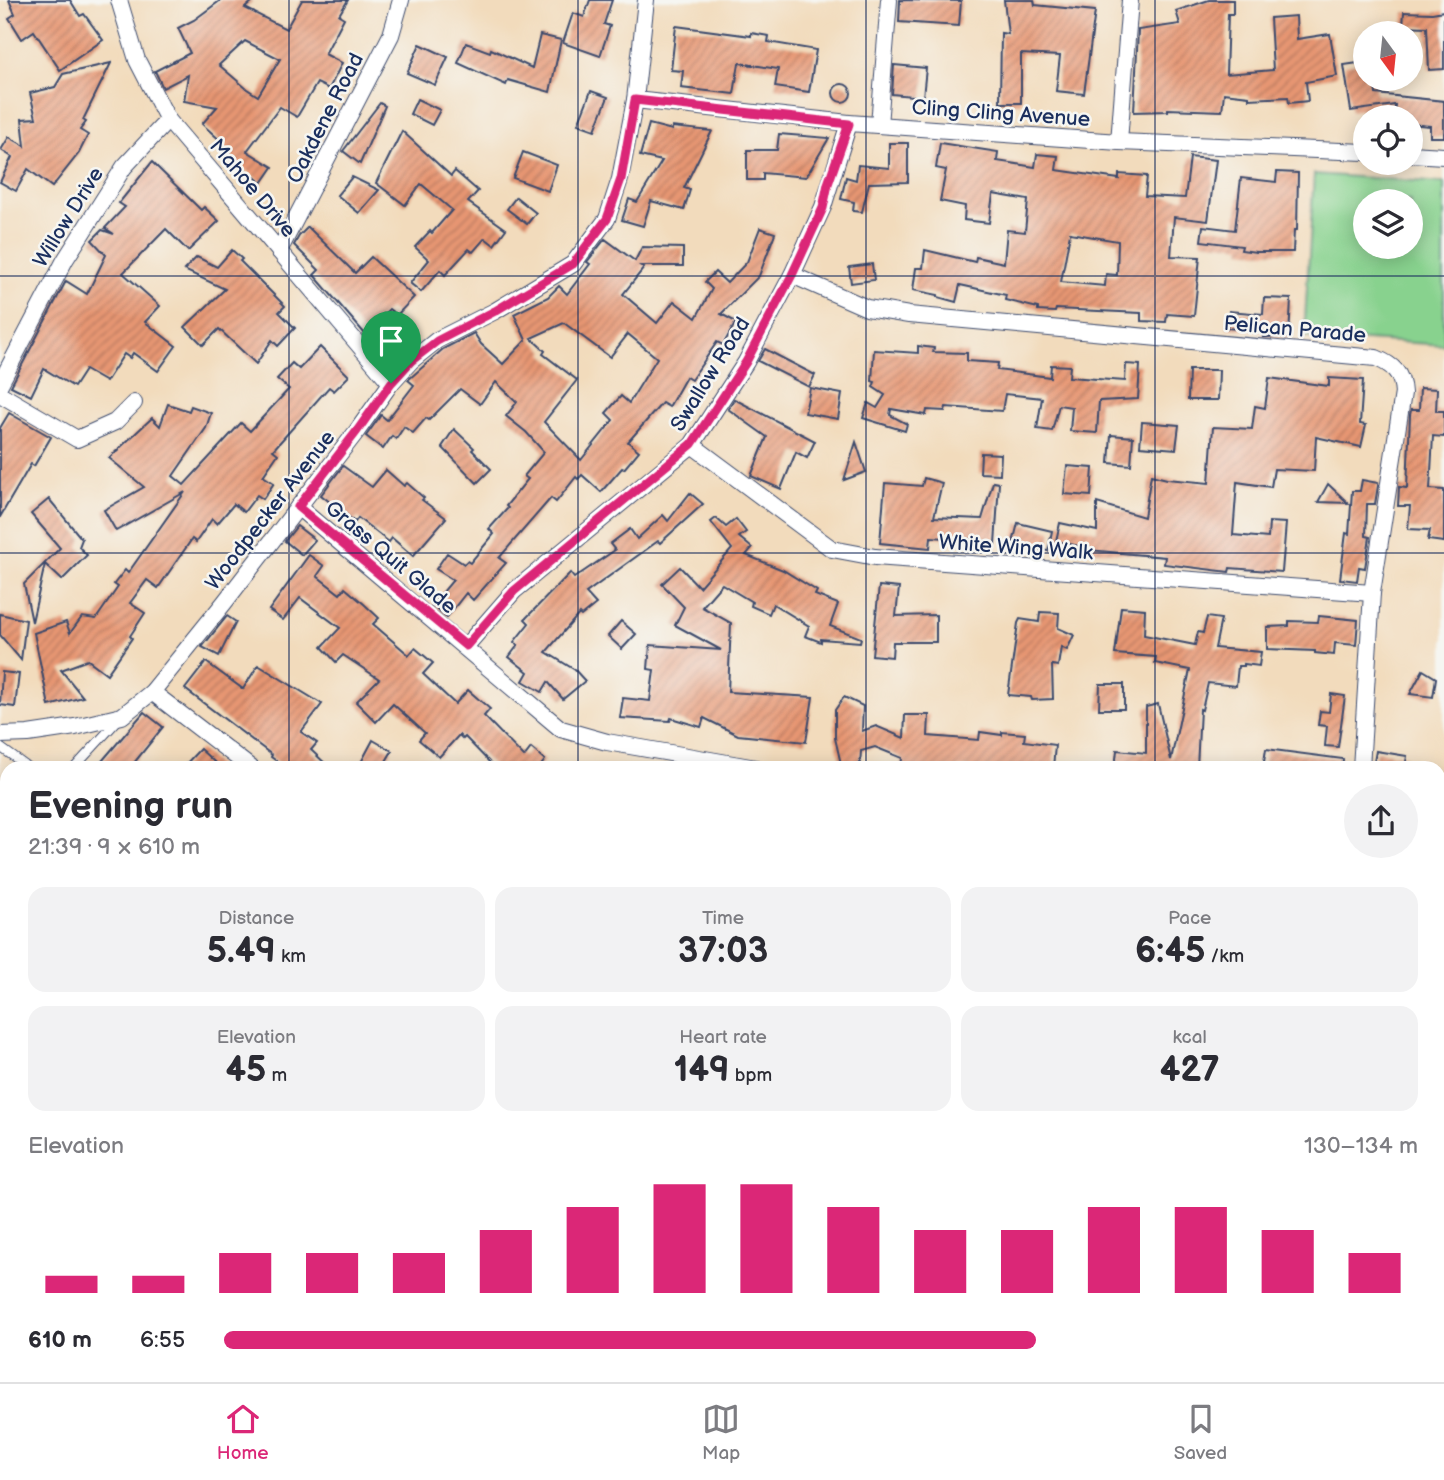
<!DOCTYPE html>
<html lang="en">
<head>
<meta charset="utf-8">
<style>
	:root { --surface:#fff; --page:#f2f2f3; --text:#2b2b33; --muted:#7c7c81; --line:#e1e1e2; --accent:#db2777 }
	body { margin:0; font-family:"Balsamiq Sans",sans-serif; background:var(--page); color:var(--text); height:100vh; display:flex; flex-direction:column; font-size:26px; white-space:nowrap }
	* { box-sizing:border-box; margin:0 }
	p { font-size:23px; color:var(--muted) }
	.icon { flex:none; width:38px; height:38px; fill:none; stroke:currentColor; stroke-width:2; stroke-linecap:round; stroke-linejoin:round }
	.map { position:relative; flex:1; overflow:hidden }
	.sheet { position:absolute; left:0px; top:761px; width:1446px; height:621px; display:flex; flex-direction:column; background:var(--surface); border-radius:21px 21px 0 0; box-shadow:0 4px 18px #0003 }
	.sheet>* { flex:none }
	.needle { width:46px; rotate:165deg }
	.tools { position:absolute; left:1353px; top:21px; display:grid; gap:14px }
	.tools a { display:grid; place-items:center; width:70px; height:70px; border-radius:50%; background:var(--surface); box-shadow:0 4px 18px #0003; font-size:35px }
	.pin { position:absolute; display:grid; place-items:center; width:60px; height:60px; color:#fff; margin:-72px -30px; border-radius:50% 50% 50% 0; rotate:-45deg; box-shadow:0 0 7px #0007 }
	.pin .icon { rotate:45deg }
	.round { display:grid; place-items:center; flex:none; width:74px; height:74px; border-radius:37px; background:var(--page) }
	.headline { display:flex; align-items:center; justify-content:space-between; height:119px; padding:0 28px }
	h1 { font-size:38px; font-weight:600; line-height:52px }
	.figures { display:grid; grid-template-columns:repeat(3,1fr); gap:10px; height:119px; padding:7px 28px }
	.figures div { display:grid; align-content:center; border-radius:18px; background:var(--page); text-align:center }
	.figures b { font-size:35px; font-weight:600 }
	.figures small { font-size:19px; font-weight:400 }
	.figures p { font-size:19px }
	.chart { height:196px; padding:14px 28px }
	.chart p { display:flex; justify-content:space-between }
	.chart svg { width:100%; height:126px; margin-top:7px; stroke:var(--accent); stroke-width:6 }
	ul { padding:0 28px; list-style:none; font-size:23px }
	li { display:grid; grid-template-columns:112px 84px 1fr; align-items:center; height:52px }
	li i { height:18px; border-radius:9px; background:var(--accent) }
	.tab-bar { display:flex; justify-content:space-around; align-items:center; height:98px; border-top:2px solid var(--line); background:var(--surface); font-size:19px; color:var(--muted) }
	.tab-bar a { display:grid; justify-items:center; gap:4px }
	.tab-bar .current { color:var(--accent) }
	.map>svg:first-child { display:block }
</style>
</head>
<body>
<div class="map">
<svg width="1444" height="1382" viewBox="0 0 1444 1382">
	<defs>
		<pattern id="building-hatch" width="6" height="6" patternUnits="userSpaceOnUse" patternTransform="scale(1.75)"><rect width="6" height="6" fill="#e79672"/><path d="M-1 1l2-2M0 6l6-6M5 7l2-2" fill="none" stroke="#ba7b61"/></pattern>
	</defs>
	<rect width="100%" height="100%" fill="#f6f6f2"/>
	<filter id="ink" filterUnits="userSpaceOnUse"><feTurbulence type="fractalNoise" baseFrequency=".0143" numOctaves="2"/><feDisplacementMap in="SourceGraphic" scale="14" xChannelSelector="R" yChannelSelector="G"/><feConvolveMatrix kernelMatrix="1 2 1 2 8 2 1 2 1" color-interpolation-filters="sRGB"/></filter>
	<filter id="wash" filterUnits="userSpaceOnUse"><feTurbulence type="fractalNoise" baseFrequency=".00686" numOctaves="4" result="noise"/><feDisplacementMap in="SourceGraphic" scale="28" xChannelSelector="R" yChannelSelector="G"/><feGaussianBlur stdDeviation="1.57" result="paint"/><feColorMatrix in="noise" values="0 0 0 0 0 0 0 0 0 0 0 0 0 0 0 0 0 1.4 0 .05"/><feComposite in="paint" operator="in"/></filter>
	<g filter="url(#wash)">
		<rect width="100%" height="100%" fill="#f2dbbc"/>
		<path fill="#88d28e" stroke="#528076" stroke-width="2" fill-rule="evenodd" d="M 1314,174 L 1444,183 L 1444,345 L 1304,336 ZM 1365,201 L 1410,201 L 1410,247 L 1365,247 Z"/>
		<g id="blocks">
			<g fill="url(#building-hatch)" fill-rule="evenodd">
				<polygon points="9,0 70,0 80,16 84,14 103,40 60,70 34,31 22,39 9,18 15,14"/>
				<path d="M 221,0 L 254,0 L 245,8 L 286,29 L 302,0 L 348,0 L 339,15 L 344,18 L 325,54 L 342,63 L 329,89 L 317,83 L 297,117 L 280,107 L 247,151 L 273,167 L 262,183 L 219,149 L 223,143 L 202,124 L 217,107 L 184,101 L 188,75 L 163,88 L 155,71 L 190,53 L 178,28 L 194,20 ZM 245,41 L 280,59 L 258,96 L 247,89 L 219,65 Z"/>
				<polygon points="590,0 612,0 604,24 610,26 600,56 563,43 573,13 584,17"/>
				<polygon points="900,0 961,1 959,26 899,22"/>
				<polygon points="1004,0 1034,0 1035,5 1095,11 1084,94 1056,91 1060,56 1021,54 1021,103 1000,103 1001,33 1008,34"/>
				<polygon points="1209,0 1233,0 1233,14 1228,14 1226,74 1273,70 1270,18 1296,16 1297,39 1330,34 1337,76 1306,82 1308,101 1289,103 1288,97 1249,99 1249,96 1224,93 1222,111 1168,109 1168,111 1134,112 1138,30 1180,24 1176,11"/>
				<polygon points="1444,11 1444,69 1429,70 1427,27 1403,26 1404,12 1432,13"/>
				<polygon points="676,26 751,36 751,33 769,36 768,42 816,50 809,92 775,87 778,69 739,63 734,94 681,88 683,71 671,70"/>
				<polygon points="540,35 561,40 550,92 508,80 506,85 458,63 466,43 490,52 491,49 532,68"/>
				<polygon points="420,44 448,57 435,85 407,73"/>
				<polygon points="1365,62 1365,79 1374,79 1376,94 1444,101 1444,137 1430,137 1430,126 1410,124 1410,117 1394,117 1395,105 1351,111 1344,65"/>
				<polygon points="111,63 83,120 86,122 80,130 88,135 79,153 52,187 28,169 16,191 0,182 12,157 1,150 9,137 25,146 22,119 36,118 30,93 55,87 63,74"/>
				<polygon points="894,65 926,68 923,97 892,94"/>
				<circle cx="842" cy="93" r="9"/>
				<polygon points="591,91 608,97 595,130 578,124"/>
				<polygon points="417,99 440,110 432,125 410,114"/>
				<polygon points="380,103 385,106 360,164 343,151"/>
				<polygon points="649,124 672,130 672,127 712,131 684,188 690,190 684,210 651,201 643,226 622,220 629,199 637,202 662,161 640,156"/>
				<polygon points="402,131 451,176 455,171 478,191 468,202 506,229 494,245 485,238 473,252 469,249 445,275 440,270 421,292 410,283 429,260 415,247 430,231 432,233 452,210 421,184 405,205 376,183"/>
				<polygon points="779,134 829,138 806,177 763,173 763,180 747,180 747,150 777,150"/>
				<polygon points="889,143 908,143 908,182 869,183 862,212 853,211 854,202 841,199 846,177 856,180 858,165 889,168"/>
				<path d="M 940,143 L 998,152 L 997,161 L 1035,167 L 1037,154 L 1058,156 L 1056,170 L 1119,179 L 1119,174 L 1147,176 L 1145,196 L 1185,198 L 1190,157 L 1216,160 L 1208,221 L 1174,217 L 1171,256 L 1200,257 L 1194,316 L 1167,314 L 1166,322 L 1141,321 L 1141,313 L 1056,309 L 1055,312 L 1038,311 L 1038,308 L 1005,300 L 1006,295 L 960,285 L 956,302 L 938,297 L 938,295 L 913,290 L 916,268 L 923,268 L 925,250 L 975,262 L 976,257 L 1004,263 L 1007,230 L 1025,232 L 1028,200 L 993,194 L 989,223 L 964,220 L 965,206 L 940,201 L 946,170 L 936,168 ZM 1070,233 L 1118,241 L 1117,275 L 1106,274 L 1105,286 L 1061,282 Z"/>
				<polygon points="523,152 557,165 548,191 513,178"/>
				<polygon points="152,162 201,210 204,207 219,221 188,251 166,229 123,273 160,306 145,322 176,346 158,371 133,353 130,358 124,354 106,382 85,370 74,387 44,369 31,396 11,386 66,281 87,294 106,255 92,240 102,230 114,234 105,228 125,207 119,203"/>
				<polygon points="1277,172 1298,173 1297,230 1294,230 1293,252 1256,252 1241,250 1242,246 1201,241 1203,226 1235,230 1241,178 1276,182"/>
				<polygon points="352,177 379,190 359,213 337,195"/>
				<polygon points="516,197 536,213 527,224 507,209"/>
				<polygon points="308,227 355,273 371,257 414,297 397,315 389,309 365,334 314,275 319,270 294,245 299,236"/>
				<path d="M 760,228 L 775,233 L 759,276 L 721,314 L 736,322 L 723,345 L 717,342 L 691,380 L 686,377 L 669,407 L 662,403 L 628,442 L 639,451 L 624,469 L 622,468 L 601,492 L 582,475 L 578,479 L 576,477 L 556,502 L 551,498 L 499,558 L 506,563 L 473,600 L 466,593 L 447,617 L 432,605 L 453,580 L 436,569 L 447,553 L 464,564 L 467,561 L 470,563 L 494,534 L 489,529 L 508,508 L 506,506 L 528,479 L 524,476 L 544,452 L 526,432 L 506,416 L 517,402 L 496,382 L 480,404 L 460,389 L 429,420 L 426,418 L 413,433 L 404,427 L 396,439 L 392,436 L 383,449 L 366,436 L 381,415 L 387,420 L 414,385 L 408,380 L 443,349 L 474,333 L 481,344 L 503,364 L 526,340 L 514,314 L 548,297 L 559,286 L 567,294 L 590,264 L 587,262 L 605,239 L 635,261 L 642,247 L 683,248 L 683,266 L 641,266 L 644,268 L 623,294 L 657,323 L 674,301 L 696,318 L 712,289 L 705,282 L 715,272 L 727,283 L 747,262 ZM 564,323 L 610,357 L 628,334 L 657,358 L 629,403 L 621,396 L 606,413 L 613,420 L 581,460 L 544,422 L 577,380 L 543,354 L 545,351 L 531,338 Z"/>
				<polygon points="232,250 242,259 240,261 285,306 279,312 295,328 278,346 272,340 256,364 219,329 203,345 185,327 225,289 184,270 197,257 217,267"/>
				<polygon points="872,264 874,280 851,283 849,267"/>
				<polygon points="1264,298 1291,299 1289,337 1263,337 1263,331 1227,328 1229,311 1263,314"/>
				<polygon points="918,346 934,348 933,352 967,353 967,361 998,363 997,370 1050,377 1051,365 1070,366 1069,377 1125,381 1126,364 1140,365 1138,399 1099,401 1097,433 1070,431 1072,407 1059,405 1052,431 1037,429 1042,398 1005,394 1002,411 946,407 945,411 927,410 926,415 891,409 890,415 907,424 905,431 863,418 868,403 877,408 885,395 873,387 875,382 872,381 874,350 918,353"/>
				<polygon points="320,347 349,376 334,391 329,387 273,450 278,454 263,476 274,483 263,499 257,495 244,512 234,504 217,524 212,519 196,542 192,539 158,588 147,580 130,603 145,613 130,636 132,638 107,674 88,660 61,670 83,697 49,706 34,633 66,622 70,633 82,617 96,619 118,587 114,584 125,570 128,573 185,492 116,531 104,510 144,487 109,458 152,418 160,426 168,404 189,411 191,406 211,413 206,428 173,476 184,485 241,423 250,431 289,389 277,379 292,363 299,369"/>
				<polygon points="765,349 815,375 809,387 758,361"/>
				<polygon points="1189,370 1219,370 1218,400 1188,400"/>
				<polygon points="1269,378 1329,386 1329,378 1363,380 1360,424 1366,425 1361,447 1316,437 1314,471 1274,469 1271,487 1237,482 1233,535 1268,538 1269,522 1286,523 1282,572 1230,568 1229,572 1164,564 1165,557 1088,550 1088,548 1056,541 1060,523 1097,531 1097,503 1144,517 1151,475 1167,479 1209,483 1213,427 1252,429 1255,406 1265,408"/>
				<polygon points="810,388 842,394 838,419 805,413"/>
				<polygon points="1420,388 1437,389 1436,411 1444,411 1444,437 1433,436 1430,489 1444,490 1444,542 1428,540 1430,530 1408,529 1410,506 1398,506 1399,487 1407,488 1410,415 1411,410 1419,410"/>
				<polygon points="734,399 815,441 807,458 796,452 781,489 751,476 767,437 728,409"/>
				<polygon points="9,413 51,437 34,466 31,464 0,517 0,428"/>
				<polygon points="1142,422 1179,425 1176,449 1140,446"/>
				<polygon points="454,429 474,448 472,450 491,469 477,483 442,447"/>
				<polygon points="1111,435 1133,437 1131,465 1109,463"/>
				<polygon points="856,442 866,472 844,480"/>
				<polygon points="981,453 1001,454 1000,474 980,473"/>
				<polygon points="343,466 372,487 386,470 404,486 407,483 424,498 422,500 446,518 413,556 392,538 389,542 358,518 355,522 321,495"/>
				<polygon points="1067,466 1093,468 1091,496 1064,494"/>
				<polygon points="924,478 942,483 934,517 982,519 993,482 999,483 995,544 979,540 931,537 930,548 880,543 885,483 922,486"/>
				<polygon points="1362,480 1378,483 1378,486 1375,504 1367,504 1366,536 1370,537 1365,568 1359,567 1357,581 1340,579 1346,533 1349,534 1352,491 1360,491"/>
				<polygon points="1328,484 1348,503 1318,502"/>
				<polygon points="690,493 703,504 660,543 658,541 586,593 596,604 581,616 579,614 546,652 575,670 585,681 563,699 548,682 542,692 523,681 528,672 509,657 518,645 514,642 529,623 525,619 570,573 574,578 615,550 610,544 630,529 637,539 663,515 668,521"/>
				<polygon points="49,499 82,539 79,547 87,555 62,580 45,564 32,622 24,584 60,548 31,514"/>
				<polygon points="716,518 726,527 736,519 746,532 739,537 752,548 746,555 783,570 817,591 815,595 838,604 830,626 861,638 860,642 821,639 821,642 805,636 809,626 773,604 769,614 751,606 752,602 722,584 702,607 731,623 728,692 813,697 806,742 738,735 704,718 701,727 671,718 670,721 620,718 623,698 650,701 654,670 648,669 650,645 721,650 675,625 684,607 662,584 680,567 699,587 732,549 711,522"/>
				<polygon points="1018,523 1052,531 1048,551 1013,543"/>
				<polygon points="297,526 315,540 302,555 285,541"/>
				<polygon points="309,555 324,566 317,576 340,594 345,588 364,604 379,618 373,624 409,655 415,648 433,663 423,674 455,704 468,690 490,709 484,716 524,757 531,748 545,760 539,768 495,768 465,737 463,739 459,735 439,757 419,740 425,733 393,704 376,722 356,702 379,679 343,655 336,662 322,647 340,628 300,598 283,620 269,610"/>
				<polygon points="879,586 899,588 896,616 936,615 936,642 893,642 892,657 872,655"/>
				<polygon points="1121,607 1145,609 1144,635 1195,645 1198,632 1203,633 1207,617 1221,619 1215,648 1261,652 1259,666 1244,664 1244,666 1238,666 1236,686 1208,683 1202,710 1200,709 1197,768 1115,768 1117,750 1146,753 1146,707 1158,704 1171,760 1190,670 1155,663 1156,657 1115,654"/>
				<polygon points="1040,612 1059,613 1058,628 1074,635 1067,650 1061,647 1058,666 1052,665 1053,699 1032,700 1031,697 1008,695 1018,623 1020,619 1039,622"/>
				<polygon points="0,614 26,620 21,660 0,635"/>
				<polygon points="227,616 236,622 219,656 202,647"/>
				<polygon points="1319,616 1358,620 1356,645 1335,643 1334,655 1315,653 1315,651 1267,649 1267,627 1289,626 1289,621 1318,622"/>
				<polygon points="621,621 636,634 622,649 608,636"/>
				<polygon points="206,662 243,689 258,665 322,704 301,732 317,743 311,750 330,768 286,768 271,757 272,755 185,689"/>
				<polygon points="1423,670 1436,678 1433,697 1410,694"/>
				<polygon points="2,672 19,674 15,707 0,705"/>
				<polygon points="1100,684 1124,684 1124,709 1099,709"/>
				<polygon points="1331,694 1345,696 1338,747 1325,746 1327,726 1318,725 1320,711 1329,712"/>
				<polygon points="844,697 863,706 862,731 876,726 904,738 905,715 929,715 928,736 979,740 980,732 1002,735 1002,732 1025,734 1024,741 1055,745 1053,768 901,768 902,758 875,747 861,751 860,765 841,764 835,738 835,710"/>
				<polygon points="144,712 163,727 130,768 96,768"/>
				<polygon points="373,740 392,751 382,768 358,768"/>
				<polygon points="200,749 221,768 182,768"/>
				<polygon points="1266,749 1343,759 1342,768 1263,768"/>
				<polygon points="1376,751 1407,756 1405,768 1373,768"/>
			</g>
		</g>
	</g>
	<g filter="url(#ink)">
		<use href="#blocks" fill-opacity="0" stroke="#3b496c" stroke-width="2"/>
		<g fill="none" stroke-linecap="round" stroke-linejoin="round">
			<g stroke="#3b496c" stroke-width="10">
				<g id="service">
					<polyline points="0,747 29,768"/>
					<polyline points="74,768 120,718"/>
				</g>
			</g>
			<g stroke="#3b496c" stroke-width="18">
				<g id="minor">
					<polyline points="119,0 137,60 168,120 391,383"/>
					<polyline points="635,100 849,123 1119,142 1365,152"/>
					<polyline points="879,125 889,0"/>
					<polyline points="1119,142 1130,0"/>
					<polyline points="1410,154 1444,156"/>
					<polyline points="279,251 391,35 401,0"/>
					<path d="M 792,275 L 867,308 L 909,315 L 1376,358 C 1393,365 1402,373 1403,393 L 1372,593 L 1361,768"/>
					<polyline points="0,384 65,260 124,167 168,120"/>
					<polyline points="0,394 77,439 115,422 134,403"/>
					<polyline points="692,445 832,549 875,557 1372,593"/>
					<polyline points="298,507 561,729 607,742 756,768"/>
					<polyline points="466,646 514,591 692,445 746,362 792,275 823,207 849,123"/>
					<polyline points="152,692 251,768"/>
					<polyline points="0,735 28,734 75,727 122,716 152,692 224,603 357,431 391,383 411,361 437,340 495,311 573,264 607,219 620,179 635,100 646,0"/>
					<polyline points="1438,849 1444,850"/>
					<polyline points="0,947 7,948"/>
					<polyline points="1438,1096 1444,1097"/>
					<polyline points="0,1213 7,1214"/>
					<polyline points="1058,1376 1101,1382"/>
					<polyline points="484,1382 485,1376"/>
				</g>
			</g>
			<use href="#service" stroke="#fff" stroke-width="8"/>
			<use href="#minor" stroke="#fff" stroke-width="16"/>
		</g>
	</g>
	<g fill="none" stroke-linecap="round" stroke-linejoin="round" filter="url(#ink)">
		<g stroke="#fff" stroke-width="14">
			<polygon id="route" points="635,100 849,124 828,184 823,208 792,275 746,362 692,444 514,591 466,646 298,507 357,431 391,383 411,361 437,341 495,311 573,264 607,219 621,179"/>
		</g>
		<use href="#route" stroke="#db2777" stroke-width="9"/>
	</g>
	<path fill="none" stroke="#1b2f5e" stroke-width="2" stroke-opacity="0.55" d="M 289,0 L 289,768M 578,0 L 578,768M 866,0 L 866,768M 1155,0 L 1155,768M 0,276 L 1444,276M 0,553 L 1444,553M 0,829 L 7,829M 1438,829 L 1444,829M 0,1106 L 7,1106M 1438,1106 L 1444,1106M 289,1376 L 289,1382M 578,1376 L 578,1382M 866,1376 L 866,1382M 1155,1376 L 1155,1382"/>
	<g text-anchor="middle" stroke-width="5" stroke-linejoin="round" paint-order="stroke">
		<g font-size="21" fill="#1b2f5e" stroke="#f6f6f2">
			<text transform="translate(1001 113) rotate(4)" y="7">Cling Cling Avenue</text>
			<text transform="translate(325 118) rotate(-63)" y="7">Oakdene Road</text>
			<text transform="translate(253 188) rotate(50)" y="7">Mahoe Drive</text>
			<text transform="translate(68 217) rotate(-58)" y="7">Willow Drive</text>
			<text transform="translate(1295 329) rotate(5)" y="7">Pelican Parade</text>
			<text transform="translate(710 374) rotate(-58)" y="7">Swallow Road</text>
			<text transform="translate(270 510) rotate(-52)" y="7">Woodpecker Avenue</text>
			<text transform="translate(1016 547) rotate(4)" y="7">White Wing Walk</text>
			<text transform="translate(391 557) rotate(40)" y="7">Grass Quit Glade</text>
		</g>
	</g>
</svg>
<div class="tools">
<a><svg class="needle" viewBox="-14 -14 28 28"><path d="M0-13l5 13h-10z" fill="#e53935"/><path d="M0 13l5-13h-10z" fill="#7c7c81"/></svg></a>
<a><svg class="icon" aria-label="locate" viewBox="0 0 24 24"><circle cx="12" cy="12" r="6"/><path d="M12 2v4M12 18v4M2 12h4M18 12h4"/></svg></a>
<a><svg class="icon" aria-label="layers" viewBox="0 0 24 24"><path d="M12 4l9 5-9 5-9-5zM3 14l9 5 9-5"/></svg></a>
</div>
<div class="pin" style="left:391px;top:383px;background:#1e9e55"><svg class="icon" aria-label="arrive" viewBox="0 0 24 24"><path d="M6 21V4h12l-3 4 3 4H6"/></svg></div>
<section class="sheet">
<div class="headline"><div><h1>Evening run</h1><p>21:39 · 9 × 610 m</p></div><a class="round"><svg class="icon" aria-label="share" viewBox="0 0 24 24"><path d="M12 15V3M7 8l5-5 5 5M5 13v7h14v-7"/></svg></a></div>
<div class="figures">
<div><p>Distance</p><b>5.49<small> km</small></b></div>
<div><p>Time</p><b>37:03</b></div>
<div><p>Pace</p><b>6:45<small> /km</small></b></div>
</div>
<div class="figures">
<div><p>Elevation</p><b>45<small> m</small></b></div>
<div><p>Heart rate</p><b>149<small> bpm</small></b></div>
<div><p>kcal</p><b>427</b></div>
</div>
<div class="chart"><p><span>Elevation</span>130–134 m</p>
<svg viewBox="0 0 160 44" preserveAspectRatio="none"><path d="M5 44V38M15 44V38M25 44V30M35 44V30M45 44V30M55 44V22M65 44V14M75 44V6M85 44V6M95 44V14M105 44V22M115 44V22M125 44V14M135 44V14M145 44V22M155 44V30"/></svg>
</div>
<ul>
<li><b>610 m</b>6:55<i style="width:68%"></i></li>
</ul>
</section>
</div>
<nav class="tab-bar">
<a class="current"><svg class="icon" aria-label="home" viewBox="0 0 24 24"><path d="M3 11l9-7 9 7M6 9v11h12V9"/></svg>Home</a>
<a><svg class="icon" aria-label="map" viewBox="0 0 24 24"><path d="M3 6l6-2 6 2 6-2v14l-6 2-6-2-6 2zM9 4v14M15 6v14"/></svg>Map</a>
<a><svg class="icon" aria-label="saved" viewBox="0 0 24 24"><path d="M7 4h10v16l-5-4-5 4z"/></svg>Saved</a>
</nav>
</body>
</html>
